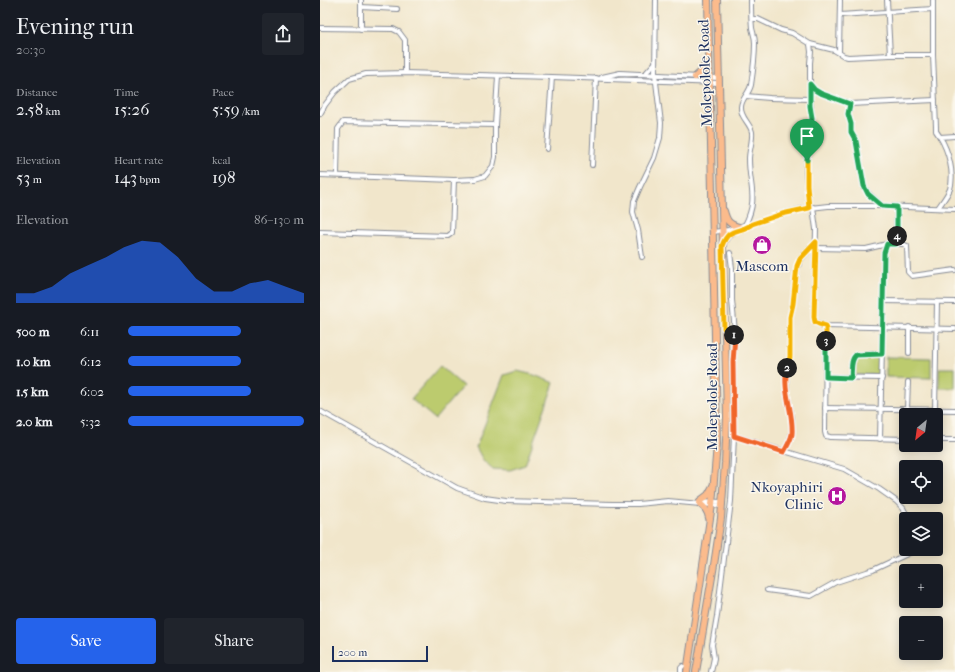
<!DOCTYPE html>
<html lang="en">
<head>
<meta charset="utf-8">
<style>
	:root { --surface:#171b24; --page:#20242c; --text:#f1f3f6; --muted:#9ea1a6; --accent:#2563eb }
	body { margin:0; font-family:"IM FELL French Canon",serif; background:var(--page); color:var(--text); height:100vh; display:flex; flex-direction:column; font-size:15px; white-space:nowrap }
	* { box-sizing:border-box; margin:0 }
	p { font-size:13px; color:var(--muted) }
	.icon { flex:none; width:22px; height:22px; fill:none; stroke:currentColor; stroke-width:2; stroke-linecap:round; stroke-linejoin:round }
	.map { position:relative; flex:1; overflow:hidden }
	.panel { display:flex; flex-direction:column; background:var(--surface); width:320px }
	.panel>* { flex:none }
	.needle { width:26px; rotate:209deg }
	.tools { position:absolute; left:579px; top:408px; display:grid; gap:8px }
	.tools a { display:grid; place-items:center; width:44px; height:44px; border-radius:4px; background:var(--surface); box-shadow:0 2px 10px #0003; font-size:20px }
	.scale { position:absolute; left:12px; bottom:10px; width:96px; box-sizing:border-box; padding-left:4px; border:2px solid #1b2f5e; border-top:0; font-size:11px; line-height:14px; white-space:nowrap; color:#1b2f5e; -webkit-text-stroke:3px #fbf7ec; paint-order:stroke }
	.pin { position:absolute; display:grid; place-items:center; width:34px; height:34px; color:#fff; margin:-41px -17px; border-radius:50% 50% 50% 0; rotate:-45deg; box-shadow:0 0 4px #0007 }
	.pin .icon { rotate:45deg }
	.km { position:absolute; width:20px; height:20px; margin:-10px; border-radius:50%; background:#222; color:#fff; font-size:11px; line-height:20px; text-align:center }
	.round { display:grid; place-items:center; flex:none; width:42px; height:42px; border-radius:4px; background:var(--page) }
	.summary { display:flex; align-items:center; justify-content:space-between; height:68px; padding:0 16px }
	h1 { font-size:22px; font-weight:600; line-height:30px }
	.stats { display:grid; grid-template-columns:repeat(3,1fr); gap:6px; height:68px; padding:4px 16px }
	.stats div { display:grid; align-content:center }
	.stats b { font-size:17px; font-weight:600 }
	.stats small { font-size:11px; font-weight:400 }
	.stats p { font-size:11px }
	.chart { height:112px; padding:8px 16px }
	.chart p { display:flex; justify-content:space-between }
	.chart svg { width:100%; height:72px; margin-top:4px; fill:var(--accent); opacity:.7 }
	.cta { display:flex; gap:8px; margin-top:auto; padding:8px 16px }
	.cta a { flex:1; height:46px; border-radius:4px; background:var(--accent); color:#fff; font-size:16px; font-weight:600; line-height:46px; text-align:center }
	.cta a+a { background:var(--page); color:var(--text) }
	ul { padding:0 16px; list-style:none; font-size:13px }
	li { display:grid; grid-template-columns:64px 48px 1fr; align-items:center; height:30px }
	li i { height:10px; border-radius:5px; background:var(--accent) }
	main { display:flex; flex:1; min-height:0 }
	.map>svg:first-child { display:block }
</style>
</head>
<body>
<main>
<section class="panel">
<div class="summary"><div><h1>Evening run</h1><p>20:30</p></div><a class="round"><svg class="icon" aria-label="share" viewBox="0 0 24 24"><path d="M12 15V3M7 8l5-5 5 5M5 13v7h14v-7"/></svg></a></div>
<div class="stats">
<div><p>Distance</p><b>2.58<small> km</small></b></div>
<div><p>Time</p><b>15:26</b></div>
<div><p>Pace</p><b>5:59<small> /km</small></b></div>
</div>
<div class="stats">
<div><p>Elevation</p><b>53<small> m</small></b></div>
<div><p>Heart rate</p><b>143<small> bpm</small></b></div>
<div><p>kcal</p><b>198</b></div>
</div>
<div class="chart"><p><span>Elevation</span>86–130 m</p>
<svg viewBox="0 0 160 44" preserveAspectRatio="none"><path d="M0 44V38L10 38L20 34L30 26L40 21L50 16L60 10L70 6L80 7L90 16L100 29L110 37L120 37L130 32L140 30L150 34L160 38V44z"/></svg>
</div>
<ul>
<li><b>500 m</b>6:11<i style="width:64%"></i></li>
<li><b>1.0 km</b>6:12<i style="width:64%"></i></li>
<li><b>1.5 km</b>6:02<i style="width:70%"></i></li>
<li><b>2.0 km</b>5:32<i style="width:100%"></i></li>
</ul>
<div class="cta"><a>Save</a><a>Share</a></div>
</section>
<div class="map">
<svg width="635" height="672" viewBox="0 0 635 672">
	<rect width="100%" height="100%" fill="#fbf7ec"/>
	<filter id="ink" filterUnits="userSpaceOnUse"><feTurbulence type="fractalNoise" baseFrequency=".025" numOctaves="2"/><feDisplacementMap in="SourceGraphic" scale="8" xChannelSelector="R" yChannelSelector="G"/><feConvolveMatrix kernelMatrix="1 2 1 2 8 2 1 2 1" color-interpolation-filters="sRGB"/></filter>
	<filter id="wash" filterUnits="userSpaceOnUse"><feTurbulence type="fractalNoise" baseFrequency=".012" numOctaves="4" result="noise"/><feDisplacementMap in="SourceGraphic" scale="16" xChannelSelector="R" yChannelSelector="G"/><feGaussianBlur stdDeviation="0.9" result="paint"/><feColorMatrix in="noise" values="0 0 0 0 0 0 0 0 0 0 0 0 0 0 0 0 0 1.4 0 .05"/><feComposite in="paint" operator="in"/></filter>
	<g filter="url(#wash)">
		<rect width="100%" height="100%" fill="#f1e6cb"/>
		<g fill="#bccb6e" stroke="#6c7d66">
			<polygon points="539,357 559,358 559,375 535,375 535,362"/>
			<polygon points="566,357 611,358 611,378 566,377"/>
			<polygon points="120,366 143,386 115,419 91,399"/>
			<rect x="619" y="368" width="16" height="20"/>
			<polygon points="197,371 214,375 234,383 205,465 190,470 173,469 163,460 156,447 184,375"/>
		</g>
	</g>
	<g filter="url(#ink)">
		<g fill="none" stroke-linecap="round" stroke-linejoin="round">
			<g stroke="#868a94" stroke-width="6">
				<g id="street">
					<polyline points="567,0 570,55"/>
					<polyline points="613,0 613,55 616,127 616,131 620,137 635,136"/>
					<polyline points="41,7 77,9"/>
					<polyline points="520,15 613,9"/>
					<polyline points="432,19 438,19 461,30 472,33 490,44 514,50 524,56 528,57 570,55 613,55"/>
					<polyline points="0,28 73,29 79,32 85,40 85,73"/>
					<polyline points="41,29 41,0"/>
					<polyline points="490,44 491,52 490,63 490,84 495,90 500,93 530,104 615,100"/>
					<polyline points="519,52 520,0"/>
					<polyline points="325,74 334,64"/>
					<polyline points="282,77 300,73 399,78"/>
					<polyline points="426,96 450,98 490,99 490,84"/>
					<polyline points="530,104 528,114 531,124 531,132 536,141 544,186 548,193 562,206"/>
					<polyline points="0,114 5,105 15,92 29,79 46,74 85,73 232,77 399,83"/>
					<polyline points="227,149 232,77"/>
					<polyline points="272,165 276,78"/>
					<polyline points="0,175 134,180 132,233 128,236 0,232"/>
					<polyline points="17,175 18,129 23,122 175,125"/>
					<polyline points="134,180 155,179 165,176 173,166 175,157 175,125 178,76"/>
					<polyline points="493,207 496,229 494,317 495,321 499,324 506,326 635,329"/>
					<polyline points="489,208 486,172 488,146 492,118 490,99"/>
					<path d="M 618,208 C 622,202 627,196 630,189 C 635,173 628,150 620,137"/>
					<path d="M 425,225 C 439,198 429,186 429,159 C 429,150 433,141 432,132 C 430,123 420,117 421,107 C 421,99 429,94 431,85 C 433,72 435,57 435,43 C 435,37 433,33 432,28 C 431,18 431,9 431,0"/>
					<polyline points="393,232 408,230 427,224 432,224 462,214 482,209 508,206 562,206 635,209"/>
					<polyline points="576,244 577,207"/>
					<polyline points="496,248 546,249 567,244"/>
					<polyline points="322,257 318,230 313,212 314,201 320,187 334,158 340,138 341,123 335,74 336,0"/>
					<polyline points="563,301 635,302"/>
					<polyline points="506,326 505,432 506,436 510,437 586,439"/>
					<polyline points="404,328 413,335 415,335"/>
					<polyline points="589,353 589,327"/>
					<polyline points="506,377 562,378"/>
					<path d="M 531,378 C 532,370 530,360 536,355 L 562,354"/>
					<polyline points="505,408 635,410"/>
					<polyline points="587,409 588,382"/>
					<polyline points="615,409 617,302"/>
					<polyline points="0,411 137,488 165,498 186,501 292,504 318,504 348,501 402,506"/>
					<polyline points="414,436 524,469 559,489 576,501 583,508 589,519"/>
					<polyline points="560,439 564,253 567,244 583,244 587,246 588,272 592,276 635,270"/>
					<polyline points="616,440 635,440"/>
					<polyline points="464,452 469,442 472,433 472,418 467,394 466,376 470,357 470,317 473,304 477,269 481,259 496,242"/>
					<polyline points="380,501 402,502"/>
					<polyline points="447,590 491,596 516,582 553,570 598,549"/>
					<polyline points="361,672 361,668 363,666"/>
					<polyline points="391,672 394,658 392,645 397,616 411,501 414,436 413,362 415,332 412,300 412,268 410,253"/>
				</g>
			</g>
			<g stroke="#868a94" stroke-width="8">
				<g id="primary">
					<polyline points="375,77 382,71 387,61"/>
					<path d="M 404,211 C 407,222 409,224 419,227"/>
					<polyline points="403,243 407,236 414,231"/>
					<polyline points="380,501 388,495 393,486"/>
					<path d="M 380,504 C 386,508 388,512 389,518"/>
					<polyline points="367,672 392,505 397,444 396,385 388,0"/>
					<polyline points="376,672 394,565 401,518 405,463 407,417 397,0"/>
				</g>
			</g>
			<use href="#street" stroke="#fff" stroke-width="4"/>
			<use href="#primary" stroke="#fbbb8c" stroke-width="6"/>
		</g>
	</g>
	<g fill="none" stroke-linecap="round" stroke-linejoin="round" filter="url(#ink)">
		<g stroke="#fff" stroke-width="8">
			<path id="split-1" d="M 414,335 L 404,328 L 402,246 C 409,226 419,234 432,224 L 462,214 L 489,208 L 487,185 L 487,160"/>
		</g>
		<g stroke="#fff" stroke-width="8">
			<path id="split-2" d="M 414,335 L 415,336 L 413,362 L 414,436 L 464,452 C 467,446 471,440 472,434 C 474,412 462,391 467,368"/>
		</g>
		<g stroke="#fff" stroke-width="8">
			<polyline id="split-3" points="467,368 470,357 470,317 473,304 477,266 480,259 496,242 494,317 495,322 499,324 506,326 506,341"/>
		</g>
		<g stroke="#fff" stroke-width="8">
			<path id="split-4" d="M 506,341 L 506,377 L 531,378 C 532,370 530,360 536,355 L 562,354 L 564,253 L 567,244 L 576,244 L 577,236"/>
		</g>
		<g stroke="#fff" stroke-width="8">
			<polyline id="split-5" points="487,160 488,146 492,118 490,106 490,84 495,90 500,93 530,104 528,114 531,124 531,132 536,141 544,186 548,194 562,206 577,207 577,236"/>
		</g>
		<use href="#split-1" stroke="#f5b400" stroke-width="5"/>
		<use href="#split-2" stroke="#f0652b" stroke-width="5"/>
		<use href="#split-3" stroke="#f5b400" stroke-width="5"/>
		<use href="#split-4" stroke="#22a559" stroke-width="5"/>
		<use href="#split-5" stroke="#22a559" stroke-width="5"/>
	</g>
	<defs>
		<g id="shop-disc" transform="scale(1)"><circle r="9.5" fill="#b5179e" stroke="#fbf7ec"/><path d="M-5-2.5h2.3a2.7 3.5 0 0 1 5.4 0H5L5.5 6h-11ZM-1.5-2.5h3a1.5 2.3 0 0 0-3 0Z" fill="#fff"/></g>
		<g id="hospital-disc" transform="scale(1)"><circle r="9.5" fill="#b5179e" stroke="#fbf7ec"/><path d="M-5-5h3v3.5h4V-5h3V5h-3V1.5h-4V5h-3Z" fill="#fff"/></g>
	</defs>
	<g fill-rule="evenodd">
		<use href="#shop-disc" x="442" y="245"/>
		<use href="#hospital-disc" x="517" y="496"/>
	</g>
	<g text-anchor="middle" stroke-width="3" stroke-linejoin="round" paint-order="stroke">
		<g font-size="15" fill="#1b2f5e" stroke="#fbf7ec">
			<text transform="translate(385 73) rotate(-92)" y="5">Molepolole Road</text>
			<text transform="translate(392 397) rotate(-90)" y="5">Molepolole Road</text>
		</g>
		<g font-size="15" fill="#1b2f5e" stroke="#fbf7ec">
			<text x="442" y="271">Mascom</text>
			<text x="503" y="492" text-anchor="end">Nkoyaphiri<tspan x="503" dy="17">Clinic</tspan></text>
		</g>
	</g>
</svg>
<div class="tools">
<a><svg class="needle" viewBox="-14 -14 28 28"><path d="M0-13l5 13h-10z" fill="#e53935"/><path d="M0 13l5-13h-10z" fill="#9ea1a6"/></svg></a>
<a><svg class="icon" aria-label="locate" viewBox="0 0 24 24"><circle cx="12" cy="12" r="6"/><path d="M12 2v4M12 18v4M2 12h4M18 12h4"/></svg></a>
<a><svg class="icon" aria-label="layers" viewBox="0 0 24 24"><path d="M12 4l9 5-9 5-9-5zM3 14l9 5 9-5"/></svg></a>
<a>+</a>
<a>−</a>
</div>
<div class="scale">200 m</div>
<div class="pin" style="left:487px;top:160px;background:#1e9e55"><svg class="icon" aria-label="arrive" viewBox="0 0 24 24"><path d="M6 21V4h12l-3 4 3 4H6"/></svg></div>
<b class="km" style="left:414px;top:335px">1</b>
<b class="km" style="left:467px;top:368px">2</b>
<b class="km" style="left:506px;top:341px">3</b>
<b class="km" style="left:577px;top:236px">4</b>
</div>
</main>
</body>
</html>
